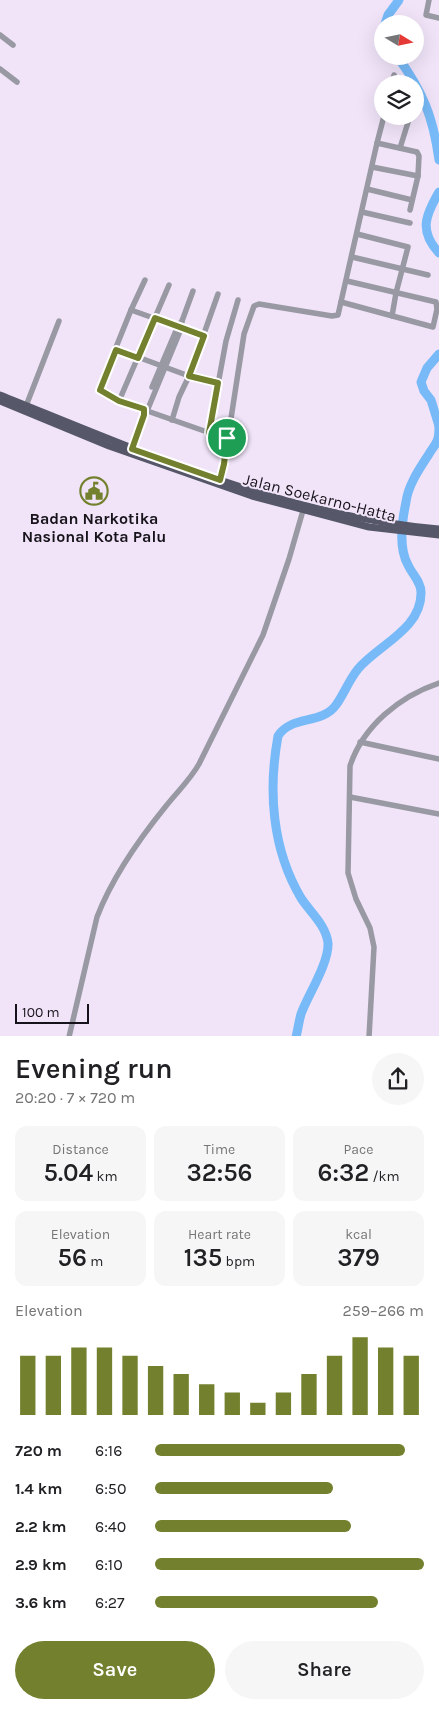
<!DOCTYPE html>
<html lang="en">
<head>
<meta charset="utf-8">
<style>
	:root { --surface:#fff; --page:#f6f6f6; --text:#202124; --muted:#757577; --accent:#73802d }
	body { margin:0; font-family:Karla,sans-serif; background:var(--page); color:var(--text); height:100vh; display:flex; flex-direction:column; font-size:19px; white-space:nowrap }
	* { box-sizing:border-box; margin:0 }
	p { font-size:16px; color:var(--muted) }
	.icon { flex:none; width:28px; height:28px; fill:none; stroke:currentColor; stroke-width:2; stroke-linecap:round; stroke-linejoin:round }
	.map { position:relative; height:1036px; overflow:hidden }
	.sheet { display:flex; flex-direction:column; background:var(--surface); flex:1 }
	.sheet>* { flex:none }
	.needle { width:32px; rotate:100deg }
	.tools { position:absolute; left:374px; top:15px; display:grid; gap:10px }
	.tools a { display:grid; place-items:center; width:50px; height:50px; border-radius:50%; background:var(--surface); box-shadow:0 5px 20px #0002; font-size:25px }
	.scale { position:absolute; left:15px; bottom:12px; width:74px; box-sizing:border-box; padding-left:5px; border:2px solid #17131a; border-top:0; font-size:14px; line-height:18px; white-space:nowrap; color:#17131a; -webkit-text-stroke:4px #f1e4f9; paint-order:stroke }
	.pin { position:absolute; display:grid; place-items:center; width:42px; height:42px; color:#fff; margin:-21px; border:2px solid #fff; border-radius:50%; box-shadow:0 1px 5px #0007 }
	.round { display:grid; place-items:center; flex:none; width:52px; height:52px; border-radius:26px; background:var(--page) }
	.summary { display:flex; align-items:center; justify-content:space-between; height:85px; padding:0 15px }
	h1 { font-size:28px; font-weight:600; line-height:38px }
	.metrics { display:grid; grid-template-columns:repeat(3,1fr); gap:8px; height:85px; padding:5px 15px }
	.metrics div { display:grid; align-content:center; border-radius:12px; background:var(--page); text-align:center }
	.metrics b { font-size:25px; font-weight:600 }
	.metrics small { font-size:14px; font-weight:400 }
	.metrics p { font-size:14px }
	.chart { height:140px; padding:10px 15px }
	.chart p { display:flex; justify-content:space-between }
	.chart svg { width:100%; height:90px; margin-top:5px; stroke:var(--accent); stroke-width:6 }
	.action { display:flex; gap:10px; margin-top:auto; padding:10px 15px }
	.action a { flex:1; height:58px; border-radius:30px; background:var(--accent); color:#fff; font-size:20px; font-weight:600; line-height:58px; text-align:center }
	.action a+a { background:var(--page); color:var(--text) }
	ul { padding:0 15px; list-style:none; font-size:16px }
	li { display:grid; grid-template-columns:80px 60px 1fr; align-items:center; height:38px }
	li i { height:12px; border-radius:6px; background:var(--accent) }
	.map>svg:first-child { display:block }
</style>
</head>
<body>
<div class="map">
<svg width="439" height="1037" viewBox="0 0 439 1037">
	<rect width="100%" height="100%" fill="#f1e4f9"/>
	<g fill="none" stroke-linecap="round" stroke-linejoin="round">
		<g stroke="#77baf7" stroke-width="9">
			<polyline points="385,24 388,15 399,0"/>
			<path d="M 397,56 C 423,92 433,116 439,160"/>
			<path d="M 439,192 C 425,216 419,231 439,253"/>
			<polyline points="439,354 427,368 421,382 424,391 431,400 439,426"/>
			<path d="M 296,1037 C 298,1029 299,1021 301,1014 C 308,995 329,963 328,943 C 326,925 310,912 301,898 C 272,849 268,791 278,736 C 291,715 322,725 336,705 C 344,694 349,680 358,669 C 378,645 422,629 421,592 C 421,582 412,574 408,565 C 398,547 402,521 406,502 C 408,485 420,468 429,454 C 431,450 435,446 437,441 C 439,437 439,431 439,426"/>
		</g>
		<g stroke="#9899a3" stroke-width="5.5">
			<polyline points="429,0 426,15 439,18"/>
			<polyline points="0,35 13,45"/>
			<polyline points="0,69 17,82"/>
			<polyline points="392,84 394,75"/>
			<polyline points="377,143 384,116"/>
			<polyline points="400,148 410,116"/>
			<polyline points="372,167 418,176"/>
			<polyline points="367,189 412,200"/>
			<polyline points="362,212 410,223"/>
			<polyline points="357,234 408,247 396,293 392,316"/>
			<polyline points="352,257 428,275"/>
			<polyline points="145,280 131,310 100,387 100,391 119,401 227,439"/>
			<polyline points="341,302 433,327 437,309 436,302 347,281"/>
			<polyline points="131,310 204,336"/>
			<polyline points="116,349 189,376 218,383"/>
			<polyline points="152,387 178,326 182,321 193,291"/>
			<polyline points="119,401 169,285"/>
			<polyline points="26,406 59,321"/>
			<polyline points="172,420 179,397 189,376 218,294"/>
			<polyline points="209,433 226,341 238,300"/>
			<polyline points="132,449 144,415 147,411 181,329 182,321"/>
			<polyline points="220,480 224,464 244,334 254,306 259,304 332,316 338,315 377,143 417,152 419,156 418,176 410,210"/>
			<polyline points="360,742 439,759"/>
			<polyline points="350,797 439,814"/>
			<path d="M 69,1037 L 97,917 C 112,878 140,838 166,806 C 177,792 190,780 199,764 L 263,635 L 289,559 L 304,507"/>
			<path d="M 369,1037 L 374,947 L 370,928 L 356,899 L 348,873 L 350,766 C 363,726 400,696 439,683"/>
		</g>
		<g stroke="#565869" stroke-width="7">
			<path d="M 0,395 C 142,452 285,516 439,529"/>
			<polyline points="0,401 109,446 252,496 369,527 439,535"/>
		</g>
	</g>
	<g fill="none" stroke-linecap="round" stroke-linejoin="round">
		<g stroke="#fff" stroke-width="10">
			<polygon id="route" points="155,318 204,336 189,376 218,383 209,433 227,438 224,464 220,480 132,449 144,415 144,409 119,401 100,390 116,350 138,358"/>
		</g>
		<use href="#route" stroke="#73802d" stroke-width="6"/>
	</g>
	<defs>
		<g id="civic-ring" transform="scale(1.4375)"><circle r="9.5" fill="#f1e4f9" stroke="#73802d" stroke-width="1.5"/><path d="M-.6-6.5H3V-4.5H.6V-3L4-1V1h2V6H-6V1h2V-1L-.6-3ZM-1.2 2.5V6h2.4V2.5Z" fill="#73802d"/></g>
	</defs>
	<g fill-rule="evenodd">
		<use href="#civic-ring" x="94" y="491"/>
	</g>
	<g text-anchor="middle" stroke-width="4" stroke-linejoin="round" paint-order="stroke">
		<g font-size="16" fill="#17131a" stroke="#f1e4f9">
			<text transform="translate(320 497) rotate(14)" y="6">Jalan Soekarno-Hatta</text>
		</g>
		<g font-size="16" font-weight="bold" fill="#17131a" stroke="#f1e4f9">
			<text x="94" y="524">Badan Narkotika<tspan x="94" dy="18">Nasional Kota Palu</tspan></text>
		</g>
	</g>
</svg>
<div class="tools">
<a><svg class="needle" viewBox="-14 -14 28 28"><path d="M0-13l5 13h-10z" fill="#e53935"/><path d="M0 13l5-13h-10z" fill="#757577"/></svg></a>
<a><svg class="icon" aria-label="layers" viewBox="0 0 24 24"><path d="M12 4l9 5-9 5-9-5zM3 14l9 5 9-5"/></svg></a>
</div>
<div class="scale">100 m</div>
<div class="pin" style="left:227px;top:438px;background:#1e9e55"><svg class="icon" aria-label="arrive" viewBox="0 0 24 24"><path d="M6 21V4h12l-3 4 3 4H6"/></svg></div>
</div>
<section class="sheet">
<div class="summary"><div><h1>Evening run</h1><p>20:20 · 7 × 720 m</p></div><a class="round"><svg class="icon" aria-label="share" viewBox="0 0 24 24"><path d="M12 15V3M7 8l5-5 5 5M5 13v7h14v-7"/></svg></a></div>
<div class="metrics">
<div><p>Distance</p><b>5.04<small> km</small></b></div>
<div><p>Time</p><b>32:56</b></div>
<div><p>Pace</p><b>6:32<small> /km</small></b></div>
</div>
<div class="metrics">
<div><p>Elevation</p><b>56<small> m</small></b></div>
<div><p>Heart rate</p><b>135<small> bpm</small></b></div>
<div><p>kcal</p><b>379</b></div>
</div>
<div class="chart"><p><span>Elevation</span>259–266 m</p>
<svg viewBox="0 0 160 44" preserveAspectRatio="none"><path d="M5 44V15M15 44V15M25 44V11M35 44V11M45 44V15M55 44V20M65 44V24M75 44V29M85 44V33M95 44V38M105 44V33M115 44V24M125 44V15M135 44V6M145 44V11M155 44V15"/></svg>
</div>
<ul>
<li><b>720 m</b>6:16<i style="width:93%"></i></li>
<li><b>1.4 km</b>6:50<i style="width:66%"></i></li>
<li><b>2.2 km</b>6:40<i style="width:73%"></i></li>
<li><b>2.9 km</b>6:10<i style="width:100%"></i></li>
<li><b>3.6 km</b>6:27<i style="width:83%"></i></li>
</ul>
<div class="action"><a>Save</a><a>Share</a></div>
</section>
</body>
</html>
